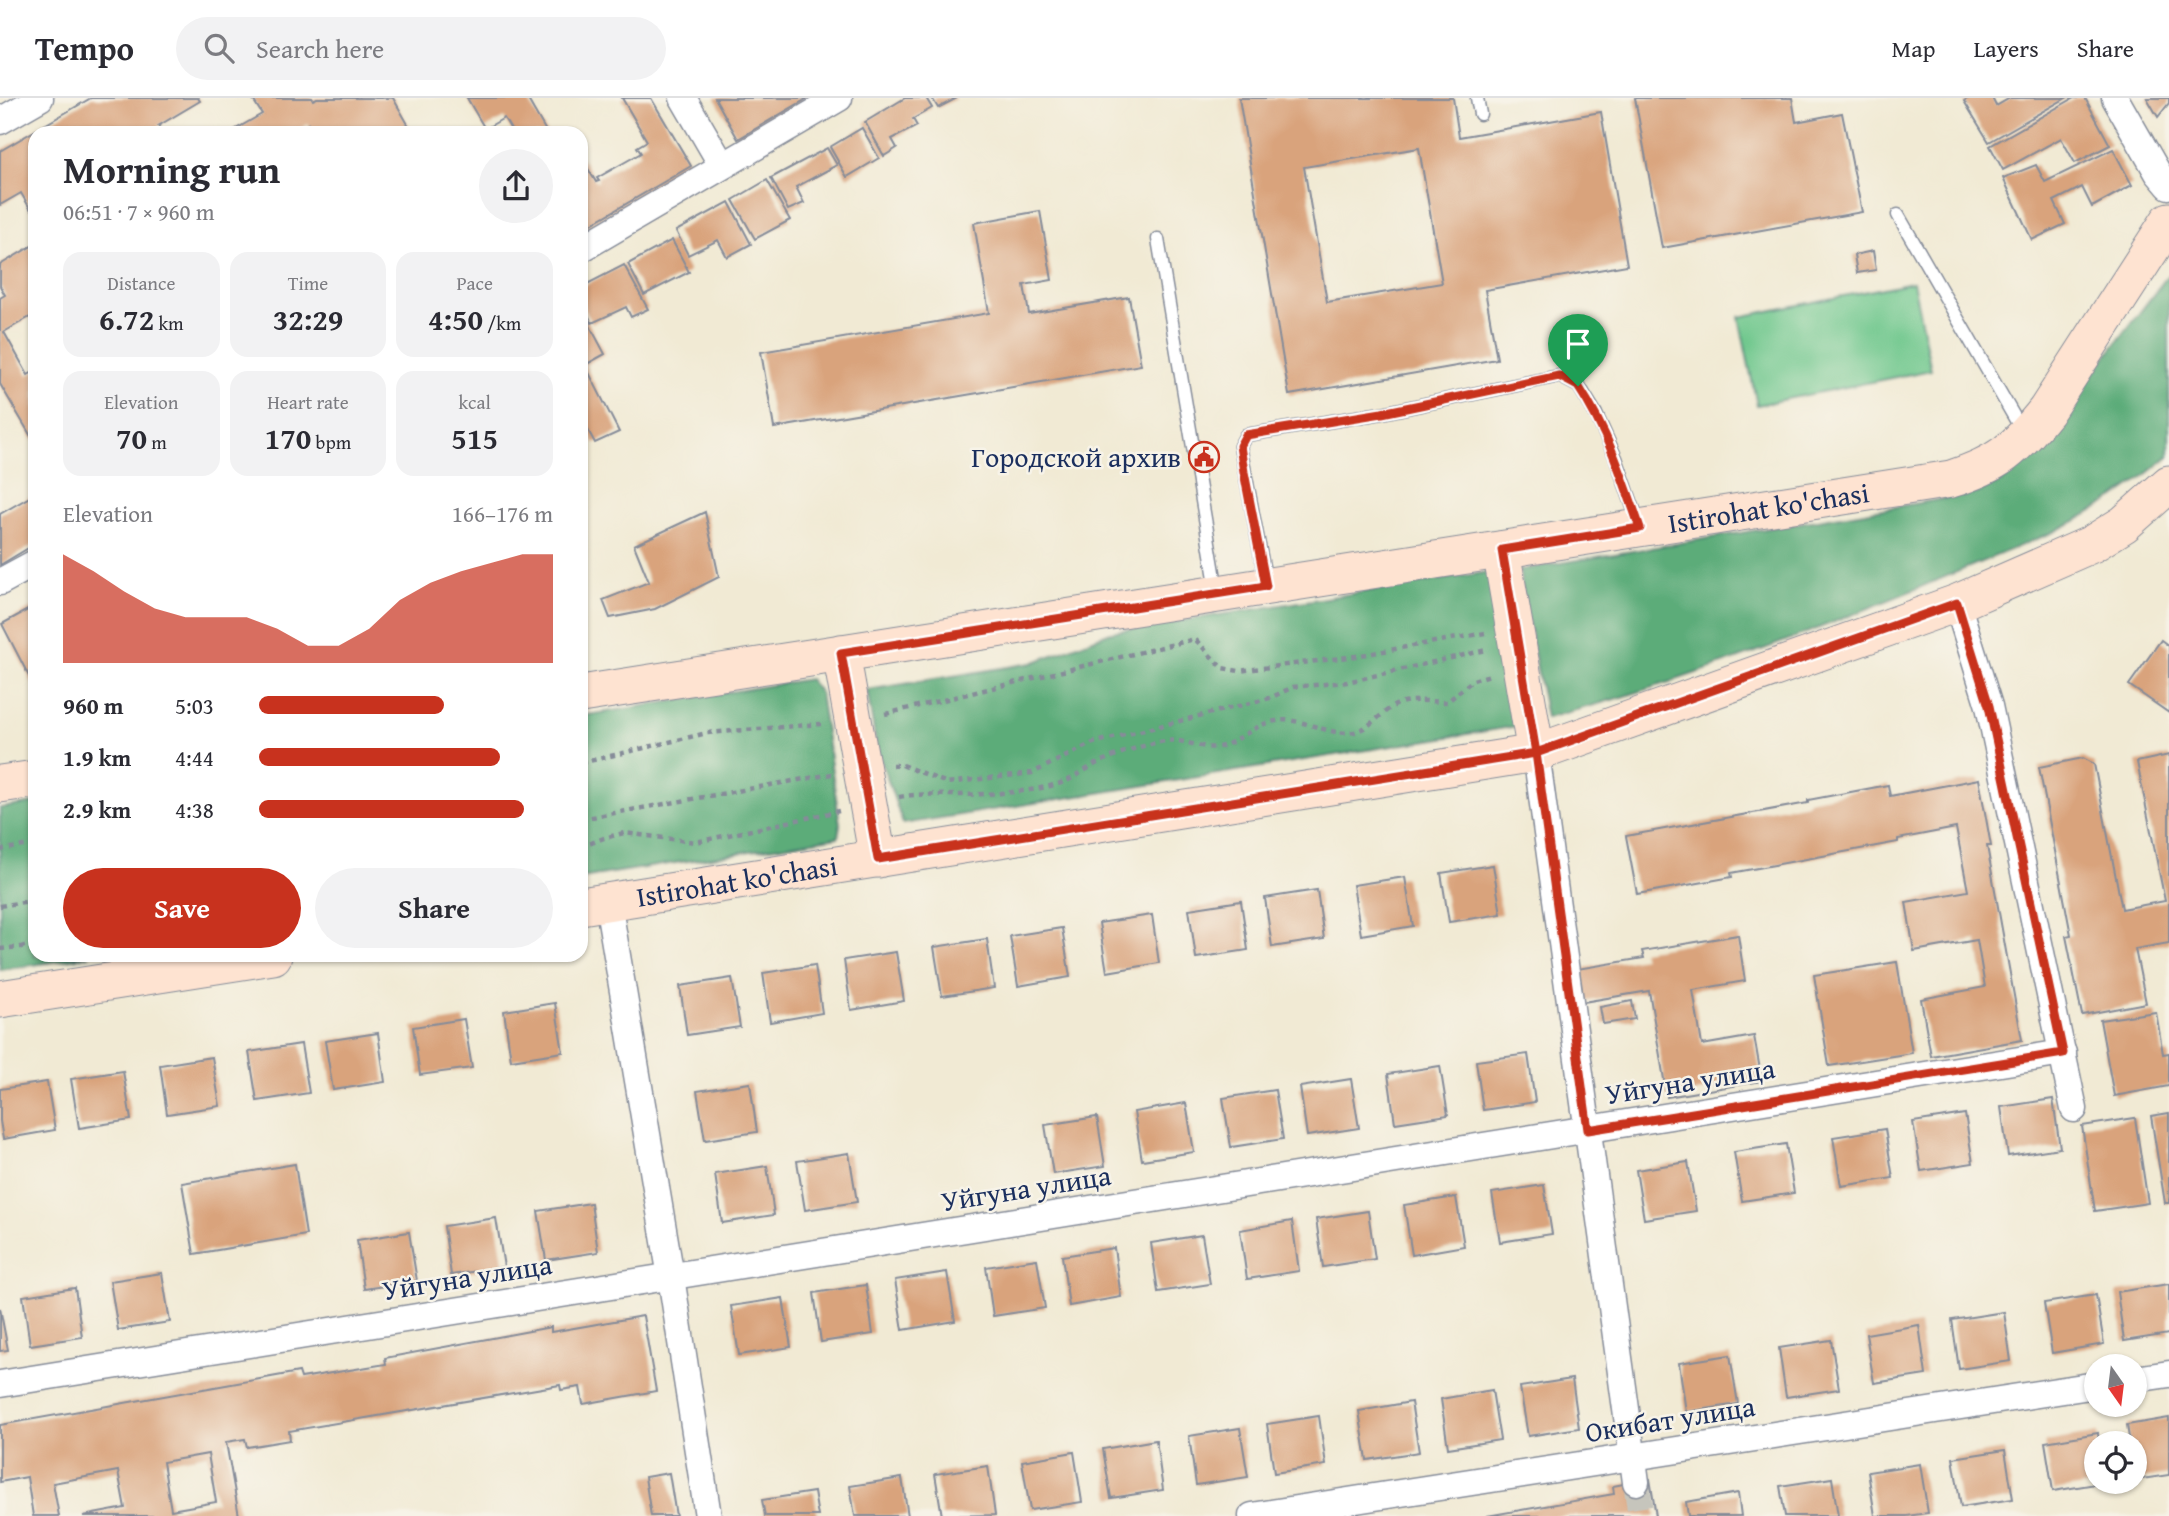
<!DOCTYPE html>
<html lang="en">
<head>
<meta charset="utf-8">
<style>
	:root { --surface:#fff; --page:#f2f2f3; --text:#2b2b33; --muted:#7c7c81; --line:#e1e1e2; --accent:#c8321e }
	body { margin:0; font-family:"Gentium Book Plus",serif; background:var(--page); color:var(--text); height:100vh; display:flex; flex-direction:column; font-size:26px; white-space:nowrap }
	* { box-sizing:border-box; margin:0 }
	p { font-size:23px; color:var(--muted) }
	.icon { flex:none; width:38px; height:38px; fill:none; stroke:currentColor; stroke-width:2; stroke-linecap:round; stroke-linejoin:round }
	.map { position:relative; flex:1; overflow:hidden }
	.drawer { position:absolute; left:28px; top:28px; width:560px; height:836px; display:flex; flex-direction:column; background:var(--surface); border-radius:21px; box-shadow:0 2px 5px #0004 }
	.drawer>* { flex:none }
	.needle { width:46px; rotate:166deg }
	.controls { position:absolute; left:2084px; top:1256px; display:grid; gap:14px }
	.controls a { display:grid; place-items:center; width:63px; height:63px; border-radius:50%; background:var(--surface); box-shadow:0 2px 5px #0004; font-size:35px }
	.pin { position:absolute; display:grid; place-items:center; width:60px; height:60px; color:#fff; margin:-72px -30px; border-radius:50% 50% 50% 0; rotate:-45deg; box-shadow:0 0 7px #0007 }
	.pin .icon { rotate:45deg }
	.round { display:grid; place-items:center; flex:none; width:74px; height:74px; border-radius:37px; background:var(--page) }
	.overview { display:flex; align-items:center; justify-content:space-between; height:119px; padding:0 35px }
	h1 { font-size:38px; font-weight:700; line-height:52px }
	.metrics { display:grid; grid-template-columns:repeat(3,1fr); gap:10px; height:119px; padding:7px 35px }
	.metrics div { display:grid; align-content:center; border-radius:18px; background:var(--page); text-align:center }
	.metrics b { font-size:30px; font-weight:700 }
	.metrics small { font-size:19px; font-weight:400 }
	.metrics p { font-size:19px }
	.chart { height:196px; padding:14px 35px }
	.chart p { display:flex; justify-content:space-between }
	.chart svg { width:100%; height:126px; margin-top:7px; fill:var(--accent); opacity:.7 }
	.primary-button { display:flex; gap:14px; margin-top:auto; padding:14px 35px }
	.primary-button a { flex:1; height:80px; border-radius:42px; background:var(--accent); color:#fff; font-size:28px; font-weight:700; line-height:80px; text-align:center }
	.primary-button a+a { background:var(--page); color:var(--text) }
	ul { padding:0 35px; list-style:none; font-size:23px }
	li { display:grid; grid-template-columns:112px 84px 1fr; align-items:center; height:52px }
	li i { height:18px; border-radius:9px; background:var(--accent) }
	header { display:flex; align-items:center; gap:42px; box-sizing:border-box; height:98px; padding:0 35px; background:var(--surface); border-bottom:2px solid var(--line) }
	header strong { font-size:33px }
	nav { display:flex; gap:38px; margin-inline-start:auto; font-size:24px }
	.search { width:490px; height:63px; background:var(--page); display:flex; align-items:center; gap:18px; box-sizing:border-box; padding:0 24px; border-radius:38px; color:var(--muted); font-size:26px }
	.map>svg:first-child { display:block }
</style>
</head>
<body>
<header>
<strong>Tempo</strong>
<div class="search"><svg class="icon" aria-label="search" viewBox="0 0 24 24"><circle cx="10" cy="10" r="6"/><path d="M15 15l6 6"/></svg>Search here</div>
<nav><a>Map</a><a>Layers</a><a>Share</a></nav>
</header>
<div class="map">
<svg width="2169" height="1418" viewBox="0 0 2169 1418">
	<rect width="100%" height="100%" fill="#f7f3e8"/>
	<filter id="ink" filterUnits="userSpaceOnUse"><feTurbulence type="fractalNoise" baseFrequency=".0143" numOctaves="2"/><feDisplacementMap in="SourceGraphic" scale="14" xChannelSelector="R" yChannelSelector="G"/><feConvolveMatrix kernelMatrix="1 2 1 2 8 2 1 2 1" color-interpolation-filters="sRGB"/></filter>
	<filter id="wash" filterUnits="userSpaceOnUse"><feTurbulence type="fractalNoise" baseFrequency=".00686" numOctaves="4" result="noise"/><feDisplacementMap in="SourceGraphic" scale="28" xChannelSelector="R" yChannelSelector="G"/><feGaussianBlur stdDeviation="1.57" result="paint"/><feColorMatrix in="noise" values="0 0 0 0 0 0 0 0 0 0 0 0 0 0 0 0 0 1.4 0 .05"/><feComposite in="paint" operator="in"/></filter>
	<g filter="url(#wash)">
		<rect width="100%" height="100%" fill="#f1ead4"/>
		<polygon fill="#71c88e" stroke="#467c76" stroke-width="2" points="1913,184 1931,272 1757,307 1739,219"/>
		<g fill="#5cac79" stroke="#3c6e6c" stroke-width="2">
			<path d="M 2169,176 L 2169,358 C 2134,388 2097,413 2056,433 C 1888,502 1722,576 1546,620 L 1519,472 L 1978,395 C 1998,387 2013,377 2028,361 Z"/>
			<polygon points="1489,474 1518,628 903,726 877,651 867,592 1032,565 1111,534"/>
			<polygon points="809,581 820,595 840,726 838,739 581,780 581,618"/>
			<polygon points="35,705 35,858 90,858 0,872 0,710"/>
		</g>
		<g id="blocks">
			<g fill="#d9a37b" fill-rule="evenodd">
				<polygon points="91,0 198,0 200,3 158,28 163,35 35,35 35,109 31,112 21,95 0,107 0,53"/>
				<polygon points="252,0 312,0 313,2 317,0 393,0 413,35 352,35 350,32 345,35 313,35 308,26 293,35 229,35 262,16"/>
				<polygon points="467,0 527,0 547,35 513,35 504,20 485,31"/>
				<polygon points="622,0 651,0 691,68 581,132 581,59 596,84 599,83 597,80 641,55 637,49 647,43"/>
				<polygon points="715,0 808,0 738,41"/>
				<polygon points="905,0 926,0 932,10 913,21 917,28 892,41 897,50 884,58 865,24"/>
				<polygon points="932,0 957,0 938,10"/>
				<path d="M 1239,0 L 1453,0 L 1459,39 L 1601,14 L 1627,167 L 1485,192 L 1497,261 L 1289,297 ZM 1419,50 L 1442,185 L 1327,204 L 1304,69 Z"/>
				<polygon points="1635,0 1792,0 1796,24 1842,15 1862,114 1662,150"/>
				<polygon points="1969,0 1992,0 1996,8 2010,0 2066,0 1989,44 1964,3"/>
				<polygon points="2074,0 2085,0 2110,47 2075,65 2061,40 2003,72 1990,48"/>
				<polygon points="2147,0 2169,0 2169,5 2158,19"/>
				<polygon points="862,30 879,60 847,79 830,49"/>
				<polygon points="827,50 837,67 796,89 804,105 788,112 771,80"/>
				<polygon points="2113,51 2132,87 2092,109 2082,89 2054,103 2065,126 2032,142 2003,80 2036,67 2045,84"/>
				<polygon points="767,82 790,122 755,141 733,102"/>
				<polygon points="729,104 751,146 727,159 718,142 688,157 676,133"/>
				<polygon points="1040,113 1052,182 1024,187 1029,216 1129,199 1141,267 774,330 761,254 989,215 974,125"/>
				<polygon points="672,142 689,174 644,197 628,166"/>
				<polygon points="35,146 35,216 4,234 28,277 35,273 35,345 0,286 0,200 5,197 0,188 0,167"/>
				<polygon points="1873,153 1876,172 1857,175 1854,157"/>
				<polygon points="624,167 648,211 631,219 626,209 592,225 581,203 581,189"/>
				<polygon points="581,211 605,256 585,267 619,334 595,345 581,319"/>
				<polygon points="35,396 35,446 0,467 0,416"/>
				<polygon points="705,414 719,479 655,511 610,520 603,502 649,484 634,447"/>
				<polygon points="35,508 35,590 2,526"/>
				<polygon points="2161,542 2169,548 2169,615 2129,587"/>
				<polygon points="2169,657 2169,845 2135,851 2146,905 2082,917 2066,838 2071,837 2039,669 2083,660 2094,666 2122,811 2165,803 2137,664"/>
				<polygon points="1979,681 1991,748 1987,748 2022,942 1931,958 1921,901 1985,889 1977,842 1914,853 1906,804 1968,793 1956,730 1898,741 1898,744 1731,775 1732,779 1637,796 1626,738 1808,705 1808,702 1888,687 1890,698"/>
				<polygon points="1493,767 1501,816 1449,824 1441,775"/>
				<polygon points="1405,779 1413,828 1361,837 1353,787"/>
				<polygon points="1317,792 1324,841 1272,849 1265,800"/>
				<polygon points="1241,803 1248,852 1196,860 1189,811"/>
				<polygon points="1152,817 1159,865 1107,874 1099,825"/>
				<polygon points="1062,830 1070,879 1018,888 1010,838"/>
				<polygon points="1738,837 1745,883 1693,892 1702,947 1754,938 1762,983 1667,999 1649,893 1583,904 1577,871 1644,860 1642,853"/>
				<polygon points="987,841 994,890 942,898 934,849"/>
				<polygon points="896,854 904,903 851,912 844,862"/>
				<polygon points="1897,864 1912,955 1829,968 1814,877"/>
				<polygon points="815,867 822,915 770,924 763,875"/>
				<polygon points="732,880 740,929 687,937 680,888"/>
				<polygon points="1632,903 1635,921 1603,926 1600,909"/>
				<polygon points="555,905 563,954 511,962 504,913"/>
				<polygon points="2156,914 2163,956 2169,955 2169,988 2114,998 2100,922"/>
				<polygon points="464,921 472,970 420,977 413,929"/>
				<polygon points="378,935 385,984 333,992 325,943"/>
				<polygon points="301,946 309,995 257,1003 249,954"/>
				<polygon points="1528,956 1535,1004 1483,1012 1476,963"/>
				<polygon points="212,959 220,1008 167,1016 160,967"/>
				<polygon points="1440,968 1448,1017 1395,1025 1388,976"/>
				<polygon points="123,973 131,1022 79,1030 71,981"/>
				<polygon points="1351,981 1359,1030 1307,1038 1300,989"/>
				<polygon points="47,984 55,1032 3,1041 0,1023 0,991"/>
				<polygon points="750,985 757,1034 705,1042 697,993"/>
				<polygon points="1275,992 1283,1041 1231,1049 1223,1000"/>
				<polygon points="2053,1001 2060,1050 2008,1058 2001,1009"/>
				<polygon points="1186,1005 1194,1054 1142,1062 1134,1014"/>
				<polygon points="2169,1015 2169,1105 2165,1105 2151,1018"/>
				<polygon points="1965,1016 1973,1065 1921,1073 1913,1024"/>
				<polygon points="1097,1019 1105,1068 1053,1076 1045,1027"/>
				<polygon points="2135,1020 2148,1105 2095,1113 2082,1028"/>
				<polygon points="1885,1031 1893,1080 1841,1088 1833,1039"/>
				<polygon points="1786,1046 1794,1095 1742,1103 1734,1054"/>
				<polygon points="849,1055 857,1104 805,1112 797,1063"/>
				<polygon points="1688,1064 1696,1113 1644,1121 1636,1072"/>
				<polygon points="295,1066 306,1137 194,1156 182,1085"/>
				<polygon points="767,1068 774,1117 722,1125 715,1076"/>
				<polygon points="1544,1087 1552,1136 1500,1144 1492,1095"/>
				<polygon points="1456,1099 1464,1148 1412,1157 1404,1107"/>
				<polygon points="591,1105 598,1154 546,1162 538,1113"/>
				<polygon points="1368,1113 1375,1161 1323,1169 1316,1121"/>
				<polygon points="496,1120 504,1169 451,1177 444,1128"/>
				<polygon points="1292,1123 1299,1173 1247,1181 1240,1132"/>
				<polygon points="409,1134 417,1183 364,1191 357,1142"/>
				<polygon points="1202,1137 1210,1186 1158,1194 1151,1145"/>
				<polygon points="1114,1150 1121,1199 1069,1208 1062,1158"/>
				<polygon points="1037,1161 1045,1210 993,1218 986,1169"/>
				<polygon points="947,1174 955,1223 903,1232 895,1182"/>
				<polygon points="162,1175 170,1224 118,1232 110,1183"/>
				<polygon points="2169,1186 2169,1236 2124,1243 2117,1194"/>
				<polygon points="866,1187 873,1236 821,1244 814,1195"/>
				<polygon points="75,1190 82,1239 30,1247 23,1198"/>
				<polygon points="2096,1197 2104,1246 2052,1255 2044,1205"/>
				<polygon points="783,1200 791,1249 739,1257 731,1208"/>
				<polygon points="0,1210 8,1252 0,1253"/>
				<polygon points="2004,1214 2011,1263 1959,1271 1952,1222"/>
				<path d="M 643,1218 L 656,1293 L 583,1306 L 580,1289 L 561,1292 L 560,1287 L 289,1333 L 290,1342 L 247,1349 L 245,1341 L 226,1344 L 239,1418 L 83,1418 L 125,1410 L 118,1373 L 53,1385 L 59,1418 L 33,1418 L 27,1379 L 0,1384 L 0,1327 L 299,1274 L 301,1280 L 386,1266 L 385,1260 L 551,1229 L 551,1234 ZM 208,1356 L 216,1404 L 171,1412 L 163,1364 Z"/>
				<polygon points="1919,1227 1926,1277 1874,1285 1866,1236"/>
				<polygon points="1831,1242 1839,1291 1786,1299 1779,1250"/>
				<polygon points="1730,1257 1738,1306 1686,1314 1679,1265"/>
				<polygon points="1572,1281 1579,1330 1528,1338 1520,1289"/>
				<polygon points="1492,1292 1500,1342 1448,1350 1441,1301"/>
				<polygon points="1411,1304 1419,1354 1367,1362 1359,1313"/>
				<polygon points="1319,1318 1326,1367 1274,1375 1267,1326"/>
				<polygon points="2169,1320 2169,1377 2135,1382 2135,1346 2130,1346 2127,1327"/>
				<polygon points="1240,1330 1248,1379 1196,1387 1189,1338"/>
				<polygon points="2098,1335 2099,1346 2096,1346 2096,1386 2053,1393 2045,1344"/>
				<polygon points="1156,1342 1163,1392 1111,1400 1103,1351"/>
				<polygon points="2005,1352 2013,1401 1961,1409 1953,1360"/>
				<polygon points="1074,1354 1082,1404 1030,1412 1022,1363"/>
				<polygon points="1920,1366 1928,1415 1907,1418 1875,1418 1868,1374"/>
				<polygon points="988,1368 995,1417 942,1418 935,1376"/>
				<polygon points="669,1375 676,1418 651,1418 645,1379"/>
				<polygon points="902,1380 908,1418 855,1418 850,1388"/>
				<polygon points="1832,1380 1838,1418 1785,1418 1780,1388"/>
				<polygon points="1650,1381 1656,1418 1487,1418 1614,1396 1613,1388"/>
				<polygon points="814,1394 818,1418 765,1418 762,1402"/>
				<polygon points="1738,1395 1741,1418 1688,1418 1686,1404"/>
			</g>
		</g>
	</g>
	<g filter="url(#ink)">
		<use href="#blocks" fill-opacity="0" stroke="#868c99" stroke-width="2"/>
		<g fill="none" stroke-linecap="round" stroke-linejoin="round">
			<polyline stroke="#c6c5bc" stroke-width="26" stroke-dasharray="26 13" stroke-linecap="butt" points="1636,1384 1641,1418"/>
			<g stroke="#868c99" stroke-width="15">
				<g id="lane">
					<polyline points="1477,0 1480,16"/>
					<polyline points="1898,117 2024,336"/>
					<polyline points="1158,141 1217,492"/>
					<polyline points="1266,484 1240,348 1246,337 1382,315 1559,278 1579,288 1596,316 1616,360 1639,426"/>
				</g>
			</g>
			<g stroke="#868c99" stroke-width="29">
				<g id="street">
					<polyline points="683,0 722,67"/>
					<polyline points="2115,0 2158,75 2169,88"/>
					<polyline points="0,23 40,0"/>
					<polyline points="581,151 839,0"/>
					<polyline points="0,484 35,465"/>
					<polyline points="1957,505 1989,608 2074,1011"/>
					<polyline points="1536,655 1636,1384"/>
					<polyline points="608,804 671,1179 708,1418"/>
					<polyline points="2135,1281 2169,1276"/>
					<polyline points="0,1286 2063,955"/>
					<polyline points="1252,1418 2096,1287"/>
				</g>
			</g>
			<g stroke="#868c99" stroke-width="39">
				<g id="secondary">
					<polyline points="1501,452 1536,655"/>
					<polyline points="841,555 878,761"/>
					<path id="s1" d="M 581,596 L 1951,381 C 1998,366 2015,352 2046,313 L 2169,123"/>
					<polyline points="0,686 35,681"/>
					<path id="s2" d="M 581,808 L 1536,655 L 1957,505 L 2092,446 L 2124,426 L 2169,386"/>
					<polyline points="0,901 273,858"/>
				</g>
			</g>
			<g stroke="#868c99" stroke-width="4.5" stroke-dasharray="5 5" stroke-linecap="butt">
				<polyline points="885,616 1195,541 1222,570 1239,573 1356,558 1485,535"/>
				<polyline points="581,665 707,635 821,626"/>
				<polyline points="892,667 902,667 947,685 1032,675 1093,645 1270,600 1293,589 1347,584 1486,552"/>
				<path d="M 899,699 C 919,695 937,697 957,697 C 990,696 1027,695 1058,686 C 1073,682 1086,670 1100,664 C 1117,656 1148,645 1166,643 C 1186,640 1204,654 1223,648 C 1242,641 1255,626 1276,623 C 1302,618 1328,639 1354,634 C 1374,629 1385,608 1404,604 C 1417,601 1434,604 1447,604 L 1473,582 L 1490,577"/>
				<polyline points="581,721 832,676"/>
				<polyline points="581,749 604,740 624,735 696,744 839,713"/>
				<polyline points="0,752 35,746"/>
				<polyline points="0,808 35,802"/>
				<polyline points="0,851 21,849 35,845"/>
			</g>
			<use href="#lane" stroke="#fff" stroke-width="12"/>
			<use href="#street" stroke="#fff" stroke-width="26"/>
			<use href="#secondary" stroke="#fee3d1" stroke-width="37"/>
		</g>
	</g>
	<g fill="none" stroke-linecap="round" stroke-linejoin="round" filter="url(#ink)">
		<g stroke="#fff" stroke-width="14">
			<path id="route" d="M 1578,288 L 1559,278 L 1382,315 L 1246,337 L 1240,348 L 1244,374 L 1266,488 L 841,555 L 878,761 L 1536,655 L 1588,1032 L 2063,955 L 1989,608 L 1957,505 L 1536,655 L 1502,452 L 1640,430 C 1623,380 1607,332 1578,288"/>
		</g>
		<use href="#route" stroke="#c8321e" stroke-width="9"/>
	</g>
	<defs>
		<g id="civic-ring" transform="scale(1.575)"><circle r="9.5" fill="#f7f3e8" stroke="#c8321e" stroke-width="1.5"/><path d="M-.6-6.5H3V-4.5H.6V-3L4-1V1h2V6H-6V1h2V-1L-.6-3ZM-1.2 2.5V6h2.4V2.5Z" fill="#c8321e"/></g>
	</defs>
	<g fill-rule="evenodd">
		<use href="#civic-ring" x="1204" y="359"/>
	</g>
	<g text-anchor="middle" stroke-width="5" stroke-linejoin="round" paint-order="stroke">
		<g font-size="28" fill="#1b2f5e" stroke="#f7f3e8" text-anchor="end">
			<text x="1181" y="369">Городской архив</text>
		</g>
		<g font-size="28" fill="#1b2f5e" stroke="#f7f3e8">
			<text dy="10" stroke="none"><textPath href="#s1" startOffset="1202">Istirohat ko'chasi</textPath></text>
			<text dy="10" stroke="none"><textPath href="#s2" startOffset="158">Istirohat ko'chasi</textPath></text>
			<text transform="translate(1690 983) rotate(-9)" y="10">Уйгуна улица</text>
			<text transform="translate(1026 1090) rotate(-9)" y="10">Уйгуна улица</text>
			<text transform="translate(467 1179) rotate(-9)" y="10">Уйгуна улица</text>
			<text transform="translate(1670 1321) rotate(-9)" y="10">Окибат улица</text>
		</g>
	</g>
</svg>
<div class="controls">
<a><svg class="needle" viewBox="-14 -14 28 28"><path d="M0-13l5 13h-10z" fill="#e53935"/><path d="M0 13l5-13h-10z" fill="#7c7c81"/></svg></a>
<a><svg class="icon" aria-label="locate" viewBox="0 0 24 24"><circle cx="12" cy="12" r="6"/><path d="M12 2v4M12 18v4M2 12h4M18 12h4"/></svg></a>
</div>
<div class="pin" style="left:1578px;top:288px;background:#1e9e55"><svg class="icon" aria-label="arrive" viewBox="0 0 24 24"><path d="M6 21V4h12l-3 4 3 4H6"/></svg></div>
<section class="drawer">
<div class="overview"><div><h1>Morning run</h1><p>06:51 · 7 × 960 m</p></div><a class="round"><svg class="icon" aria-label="share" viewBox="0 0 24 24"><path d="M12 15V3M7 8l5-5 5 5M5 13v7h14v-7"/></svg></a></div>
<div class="metrics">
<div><p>Distance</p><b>6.72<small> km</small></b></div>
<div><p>Time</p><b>32:29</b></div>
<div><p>Pace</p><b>4:50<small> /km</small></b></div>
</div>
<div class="metrics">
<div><p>Elevation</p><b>70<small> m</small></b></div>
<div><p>Heart rate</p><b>170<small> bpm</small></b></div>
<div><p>kcal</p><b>515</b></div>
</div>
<div class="chart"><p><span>Elevation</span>166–176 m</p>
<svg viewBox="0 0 160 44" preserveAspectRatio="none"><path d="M0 44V6L10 12L20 19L30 25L40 28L50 28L60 28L70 32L80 38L90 38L100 32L110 22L120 16L130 12L140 9L150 6L160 6V44z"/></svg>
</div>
<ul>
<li><b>960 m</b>5:03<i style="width:63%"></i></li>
<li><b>1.9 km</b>4:44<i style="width:82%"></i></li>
<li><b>2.9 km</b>4:38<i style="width:90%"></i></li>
</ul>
<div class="primary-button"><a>Save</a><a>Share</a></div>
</section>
</div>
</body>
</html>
